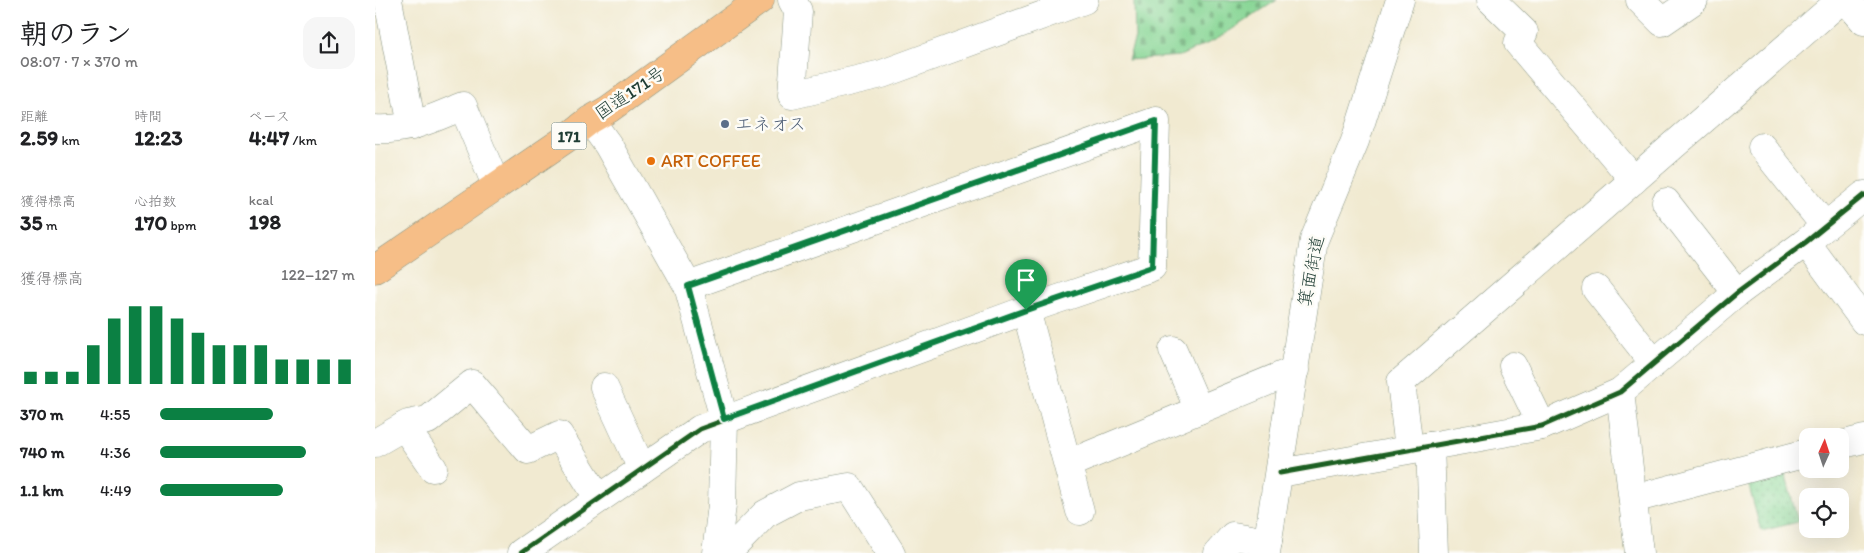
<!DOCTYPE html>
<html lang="ja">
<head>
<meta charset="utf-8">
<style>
	:root { --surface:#fff; --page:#f6f6f6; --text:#202124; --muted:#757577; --accent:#0b8043 }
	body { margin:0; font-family:Itim,"Klee One",sans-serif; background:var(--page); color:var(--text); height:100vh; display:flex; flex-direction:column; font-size:19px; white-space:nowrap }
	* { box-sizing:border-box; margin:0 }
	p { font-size:16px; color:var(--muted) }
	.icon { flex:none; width:28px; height:28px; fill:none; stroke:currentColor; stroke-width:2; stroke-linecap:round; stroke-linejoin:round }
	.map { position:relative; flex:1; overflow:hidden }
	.drawer { display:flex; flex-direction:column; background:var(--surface); width:375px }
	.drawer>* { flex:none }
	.needle { width:32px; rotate:3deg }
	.tools { position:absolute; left:1424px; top:428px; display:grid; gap:10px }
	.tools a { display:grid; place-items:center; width:50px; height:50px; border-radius:10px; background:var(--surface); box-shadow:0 5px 20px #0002; font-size:25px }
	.pin { position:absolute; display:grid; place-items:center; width:42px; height:42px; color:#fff; margin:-51px -21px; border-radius:50% 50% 50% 0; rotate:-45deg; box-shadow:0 0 5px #0007 }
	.pin .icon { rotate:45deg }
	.round { display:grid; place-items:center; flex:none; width:52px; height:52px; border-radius:15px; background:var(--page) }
	.headline { display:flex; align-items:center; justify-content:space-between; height:85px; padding:0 20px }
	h1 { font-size:28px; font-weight:700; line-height:38px }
	.figures { display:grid; grid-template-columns:repeat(3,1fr); gap:8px; height:85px; padding:5px 20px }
	.figures div { display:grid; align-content:center }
	.figures b { font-size:21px; font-weight:700 }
	.figures small { font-size:14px; font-weight:400 }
	.figures p { font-size:14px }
	.chart { height:140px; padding:10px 20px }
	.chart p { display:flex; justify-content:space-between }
	.chart svg { width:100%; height:90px; margin-top:5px; stroke:var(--accent); stroke-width:6 }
	ul { padding:0 20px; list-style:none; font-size:16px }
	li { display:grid; grid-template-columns:80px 60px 1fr; align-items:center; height:38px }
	li i { height:12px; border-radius:6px; background:var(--accent) }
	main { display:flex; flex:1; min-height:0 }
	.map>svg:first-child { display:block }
</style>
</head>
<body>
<main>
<section class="drawer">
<div class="headline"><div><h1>朝のラン</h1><p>08:07 · 7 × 370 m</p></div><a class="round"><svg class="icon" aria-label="share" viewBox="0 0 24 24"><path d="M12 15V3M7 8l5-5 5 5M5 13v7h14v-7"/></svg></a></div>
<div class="figures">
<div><p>距離</p><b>2.59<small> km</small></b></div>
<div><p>時間</p><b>12:23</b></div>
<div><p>ペース</p><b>4:47<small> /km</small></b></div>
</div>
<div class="figures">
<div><p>獲得標高</p><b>35<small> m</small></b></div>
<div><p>心拍数</p><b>170<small> bpm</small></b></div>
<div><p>kcal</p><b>198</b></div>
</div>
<div class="chart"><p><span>獲得標高</span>122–127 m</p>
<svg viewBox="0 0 160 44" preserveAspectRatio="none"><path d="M5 44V38M15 44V38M25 44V38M35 44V25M45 44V12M55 44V6M65 44V6M75 44V12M85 44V19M95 44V25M105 44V25M115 44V25M125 44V32M135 44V32M145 44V32M155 44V32"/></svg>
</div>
<ul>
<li><b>370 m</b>4:55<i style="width:58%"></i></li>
<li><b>740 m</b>4:36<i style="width:75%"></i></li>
<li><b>1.1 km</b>4:49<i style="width:63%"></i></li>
</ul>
</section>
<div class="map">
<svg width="1489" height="553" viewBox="0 0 1489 553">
	<defs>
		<pattern id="cemetery-stones" width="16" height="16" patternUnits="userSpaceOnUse" patternTransform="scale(1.25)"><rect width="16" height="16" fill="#88d695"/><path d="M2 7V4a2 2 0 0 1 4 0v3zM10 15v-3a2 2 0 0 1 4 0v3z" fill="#6faf7a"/></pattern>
		<pattern id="park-dots" width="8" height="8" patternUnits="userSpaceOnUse" patternTransform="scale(1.25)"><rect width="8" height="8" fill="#88d695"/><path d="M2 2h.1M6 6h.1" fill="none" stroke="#6faf7a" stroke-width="1.8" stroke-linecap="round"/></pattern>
	</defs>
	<rect width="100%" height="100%" fill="#fdfcf7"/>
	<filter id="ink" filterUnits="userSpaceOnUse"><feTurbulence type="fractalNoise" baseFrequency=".02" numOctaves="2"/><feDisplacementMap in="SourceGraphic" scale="10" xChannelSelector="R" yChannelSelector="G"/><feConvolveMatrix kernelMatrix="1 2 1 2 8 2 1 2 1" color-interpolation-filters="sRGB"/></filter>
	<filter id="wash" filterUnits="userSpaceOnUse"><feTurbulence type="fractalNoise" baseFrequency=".0096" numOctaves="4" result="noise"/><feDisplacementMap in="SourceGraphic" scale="20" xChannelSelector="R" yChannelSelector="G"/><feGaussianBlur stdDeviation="1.12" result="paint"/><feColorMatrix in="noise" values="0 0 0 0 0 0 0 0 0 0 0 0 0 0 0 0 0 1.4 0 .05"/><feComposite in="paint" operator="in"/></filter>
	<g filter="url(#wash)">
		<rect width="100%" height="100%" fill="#f1ead1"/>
		<polygon fill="url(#cemetery-stones)" stroke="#548a64" points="759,0 902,0 842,39 805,56 753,60 760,38"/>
		<polygon fill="url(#park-dots)" stroke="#548a64" points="1410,473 1423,522 1386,531 1373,483"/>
	</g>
	<g filter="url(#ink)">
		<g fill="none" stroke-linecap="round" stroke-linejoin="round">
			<g stroke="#889482" stroke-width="29">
				<g id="minor">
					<polyline points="13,0 37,126"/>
					<polyline points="417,0 423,11 417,95 507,74 709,0"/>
					<polyline points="1116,0 1149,32 1143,43 1259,180"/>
					<polyline points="1265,0 1287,22 1319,0"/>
					<polyline points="1471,0 1489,21"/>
					<polyline points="215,120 233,145 313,286 349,419 347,505 341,553"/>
					<path d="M 0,129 C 34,131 58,118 88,106 L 121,185"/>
					<polyline points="1387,147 1450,226"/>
					<polyline points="1291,202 1362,293"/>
					<polyline points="1431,242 1489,321"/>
					<polyline points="1221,289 1279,363"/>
					<polyline points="651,310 705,511"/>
					<polyline points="798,350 824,410"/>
					<polyline points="1138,366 1167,426"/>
					<polyline points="229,387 267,469"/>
					<polyline points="1245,392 1264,553"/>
					<polyline points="29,426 58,468"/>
					<polyline points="0,443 33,424 53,420 97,384 153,450 184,435 224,499"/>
					<polyline points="1465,445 1489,439"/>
					<polyline points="1055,446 1059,553"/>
					<polyline points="1034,449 1026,382 1466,0"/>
					<polyline points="693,464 920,370"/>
					<polyline points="905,473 1167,426 1245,392 1362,293 1431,242 1489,195"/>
					<polyline points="1258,499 1432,453"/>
					<polyline points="146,553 325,429 651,310 777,267 781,121 313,286"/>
					<polyline points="352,553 390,514 424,496 474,487 516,553"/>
					<polyline points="843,553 858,536 893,542"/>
					<polyline points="891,553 939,240 980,141 1025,0"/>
				</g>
			</g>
			<g stroke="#889482" stroke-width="29">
				<polyline id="highway" points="0,269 192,138 215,120 234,109 385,0"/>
			</g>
			<use href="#minor" stroke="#fff" stroke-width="28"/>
			<use href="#highway" stroke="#f6be87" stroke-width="28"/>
			<g stroke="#fdfcf7" stroke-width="8">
				<g id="cycleway">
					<polyline points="905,473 1167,426 1245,392 1362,293 1431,242 1489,195"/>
					<polyline points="146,553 325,429 651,310 777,267 781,121 313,286"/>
				</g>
			</g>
			<use href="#cycleway" stroke="#1b5e20" stroke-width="5"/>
		</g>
	</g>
	<g fill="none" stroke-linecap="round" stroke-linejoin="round" filter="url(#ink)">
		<g stroke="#fff" stroke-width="10">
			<polygon id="route" points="781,121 777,267 651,310 349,419 313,286"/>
		</g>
		<use href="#route" stroke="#0b8043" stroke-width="6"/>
	</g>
	<circle fill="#5c6f8a" stroke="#fdfcf7" stroke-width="2" cx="350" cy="124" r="5"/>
	<circle fill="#e8710a" stroke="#fdfcf7" stroke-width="2" cx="276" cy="161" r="5"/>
	<g text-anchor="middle" stroke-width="5" stroke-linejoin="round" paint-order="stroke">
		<rect fill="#fdfcf7" stroke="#62766e" stroke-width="1" x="176.5" y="122.5" width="35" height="27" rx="4"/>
		<g font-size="16" font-weight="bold" fill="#1f3d34">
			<text x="194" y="142">171</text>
		</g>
		<g font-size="18" fill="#1f3d34" stroke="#fdfcf7">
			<text transform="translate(255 93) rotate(-34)" y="6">国道171号</text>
			<text transform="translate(936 271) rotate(-79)" y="6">箕面街道</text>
		</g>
		<g font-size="18" fill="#4e5e75" stroke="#fdfcf7" text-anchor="start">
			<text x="360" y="130">エネオス</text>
		</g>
		<g font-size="18" fill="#c56008" stroke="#fdfcf7" text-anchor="start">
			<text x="286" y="167">ART COFFEE</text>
		</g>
	</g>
</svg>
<div class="tools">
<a><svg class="needle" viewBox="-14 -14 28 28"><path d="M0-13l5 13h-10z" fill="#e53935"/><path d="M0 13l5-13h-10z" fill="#757577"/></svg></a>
<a><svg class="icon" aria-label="locate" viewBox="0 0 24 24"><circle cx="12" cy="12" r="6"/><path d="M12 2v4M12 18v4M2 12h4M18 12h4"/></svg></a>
</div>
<div class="pin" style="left:651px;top:310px;background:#1e9e55"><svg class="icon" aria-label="arrive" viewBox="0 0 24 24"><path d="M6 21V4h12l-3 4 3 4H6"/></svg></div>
</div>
</main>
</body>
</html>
